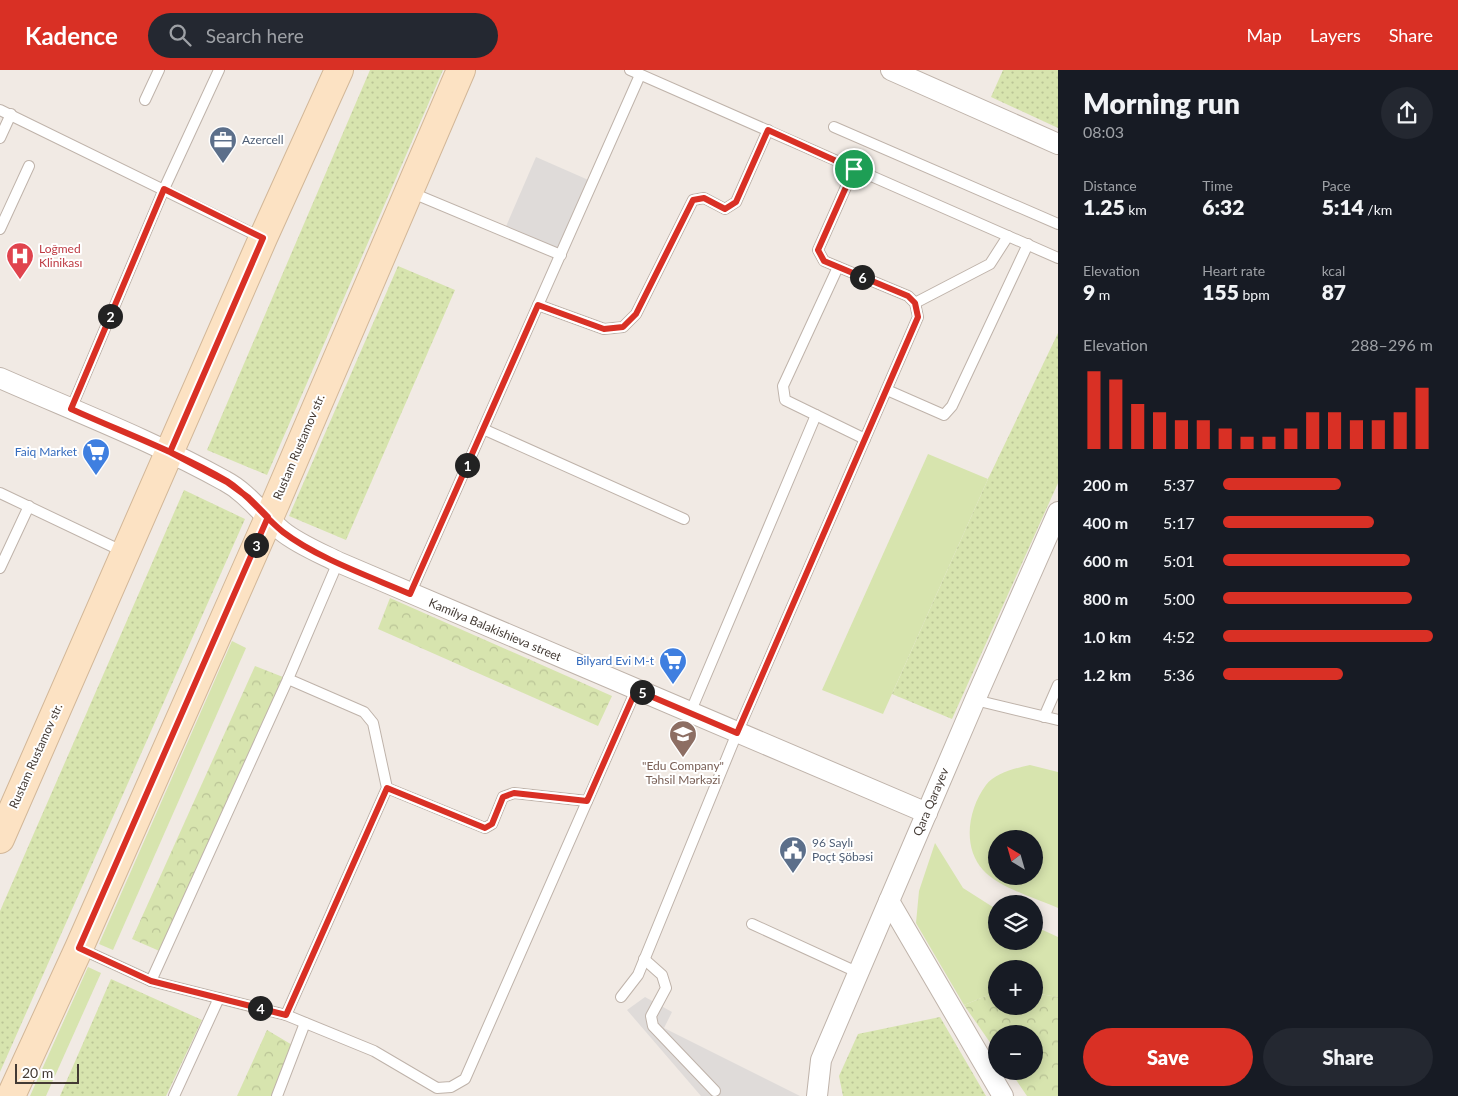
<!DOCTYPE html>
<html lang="en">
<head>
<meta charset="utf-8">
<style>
	:root { --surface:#171b24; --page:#242831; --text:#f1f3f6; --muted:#9ea1a6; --accent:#d93025 }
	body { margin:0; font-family:Lato,sans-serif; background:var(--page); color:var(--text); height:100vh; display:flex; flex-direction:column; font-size:19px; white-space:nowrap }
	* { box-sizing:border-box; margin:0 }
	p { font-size:16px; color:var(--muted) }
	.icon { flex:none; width:28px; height:28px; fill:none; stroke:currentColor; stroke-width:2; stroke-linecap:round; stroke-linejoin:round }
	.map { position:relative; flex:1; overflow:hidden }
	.side { display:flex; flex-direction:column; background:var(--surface); width:400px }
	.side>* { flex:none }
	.needle { width:32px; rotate:323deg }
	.fabs { position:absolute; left:988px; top:760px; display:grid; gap:10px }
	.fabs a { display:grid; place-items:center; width:55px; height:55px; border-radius:50%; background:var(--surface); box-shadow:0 2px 12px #0003; font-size:25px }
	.scale { position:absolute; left:15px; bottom:12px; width:64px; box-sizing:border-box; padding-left:5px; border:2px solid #433a34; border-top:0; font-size:14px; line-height:18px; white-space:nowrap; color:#433a34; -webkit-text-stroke:4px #fff; paint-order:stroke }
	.pin { position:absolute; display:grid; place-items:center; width:42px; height:42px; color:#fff; margin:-21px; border:2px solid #fff; border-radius:50%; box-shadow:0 1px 5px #0007 }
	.km { position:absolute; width:25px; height:25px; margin:-12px; border-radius:50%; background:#222; color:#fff; font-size:14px; line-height:25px; text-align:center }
	.round { display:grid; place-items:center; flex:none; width:52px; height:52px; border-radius:26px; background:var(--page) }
	.head { display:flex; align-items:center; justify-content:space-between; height:85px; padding:0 25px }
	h1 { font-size:28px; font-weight:800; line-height:38px }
	.metrics { display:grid; grid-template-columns:repeat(3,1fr); gap:8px; height:85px; padding:5px 25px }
	.metrics div { display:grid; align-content:center }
	.metrics b { font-size:21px; font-weight:800 }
	.metrics small { font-size:14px; font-weight:400 }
	.metrics p { font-size:14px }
	.chart { height:140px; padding:10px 25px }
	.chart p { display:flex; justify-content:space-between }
	.chart svg { width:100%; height:90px; margin-top:5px; stroke:var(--accent); stroke-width:6 }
	.cta { display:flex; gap:10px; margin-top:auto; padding:10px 25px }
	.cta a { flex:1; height:58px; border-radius:30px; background:var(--accent); color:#fff; font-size:20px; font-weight:800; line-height:58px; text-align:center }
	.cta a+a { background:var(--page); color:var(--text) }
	ul { padding:0 25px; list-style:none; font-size:16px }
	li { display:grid; grid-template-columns:80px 60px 1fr; align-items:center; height:38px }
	li i { height:12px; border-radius:6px; background:var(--accent) }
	header { display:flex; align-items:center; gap:30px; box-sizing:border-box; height:70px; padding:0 25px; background:var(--accent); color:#fff }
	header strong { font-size:24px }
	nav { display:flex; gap:28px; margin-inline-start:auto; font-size:18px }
	.search { width:350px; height:45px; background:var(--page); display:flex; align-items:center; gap:12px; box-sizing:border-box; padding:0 18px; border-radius:28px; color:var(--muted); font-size:19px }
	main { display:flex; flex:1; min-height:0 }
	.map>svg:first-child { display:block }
</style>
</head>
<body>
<header>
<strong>Kadence</strong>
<div class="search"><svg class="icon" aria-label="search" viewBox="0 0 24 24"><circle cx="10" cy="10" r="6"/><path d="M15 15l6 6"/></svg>Search here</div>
<nav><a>Map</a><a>Layers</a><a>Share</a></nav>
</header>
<main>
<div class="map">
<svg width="1058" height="1026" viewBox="0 0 1058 1026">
	<defs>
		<pattern id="forest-crowns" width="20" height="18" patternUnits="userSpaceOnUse" patternTransform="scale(1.25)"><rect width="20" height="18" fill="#d7e4ae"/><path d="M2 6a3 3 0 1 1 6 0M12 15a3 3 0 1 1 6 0" fill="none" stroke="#bac496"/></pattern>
		<pattern id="park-dots" width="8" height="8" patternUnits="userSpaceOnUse" patternTransform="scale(1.25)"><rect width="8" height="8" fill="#d7e4ae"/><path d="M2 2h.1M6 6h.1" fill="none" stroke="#bac496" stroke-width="1.8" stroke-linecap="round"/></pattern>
	</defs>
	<rect width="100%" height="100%" fill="#f1eae4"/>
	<g fill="#d7e4ae" fill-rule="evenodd">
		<polygon points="928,384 988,409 883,644 822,620"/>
		<polygon points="232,571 246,578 113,880 99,874"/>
		<path d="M 1030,695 L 1058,702 L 1058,838 C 1036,828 999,818 983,800 C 962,777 968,739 986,715 C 995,703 1016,698 1030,695 ZM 996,769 L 1034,769 L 1034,806 L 996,806 Z"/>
		<polygon points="935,773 963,818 996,839 996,871 1034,871 1034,856 1058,867 1058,927 1034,923 1034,899 996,899 996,922 964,935 916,853 919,821"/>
		<polygon points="88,897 101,903 46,1026 30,1026"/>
	</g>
	<g fill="url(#forest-crowns)">
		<polygon points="390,528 612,626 598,656 378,559"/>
		<polygon points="255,596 288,609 164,883 132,869"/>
		<polygon points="996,922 996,936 1034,936 1034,923 1058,927 1058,1026 1027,1026 1010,1001 1034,1001 1034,964 996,964 996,981 964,935"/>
		<polygon points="267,960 294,976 271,1026 237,1026"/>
	</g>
	<g fill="url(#park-dots)">
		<polygon points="370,0 443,0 267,405 207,380"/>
		<polygon points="1003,0 1058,0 1058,58 991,27"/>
		<polygon points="398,196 455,220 346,470 289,446"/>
		<polygon points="1058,263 1058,413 952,649 892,624 988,409"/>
		<polygon points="184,420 245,449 0,1002 0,841"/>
		<polygon points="111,909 202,950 166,1026 60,1026"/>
		<polygon points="940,947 986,1026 843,1026 839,1006 858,964"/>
	</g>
	<g fill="#dfdbd9">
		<polygon points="536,87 593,112 561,185 504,161"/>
		<polygon points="645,927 672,942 664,958 800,1026 701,1026 627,940"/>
	</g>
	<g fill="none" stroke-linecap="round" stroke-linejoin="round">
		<g stroke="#bfb3aa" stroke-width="12">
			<g id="service">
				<polyline points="630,0 1058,188"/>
				<polyline points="145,30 159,0"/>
				<polyline points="0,40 262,168"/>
				<polyline points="834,57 1058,154"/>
				<polyline points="0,68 11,44"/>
				<polyline points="410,122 561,185"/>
				<polyline points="0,159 29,96"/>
				<polyline points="838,197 783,316 785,330 865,369"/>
				<polyline points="915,233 990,194 1008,166"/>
				<polyline points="538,235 604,259 623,257 636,244 693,130 704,128 725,139 736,132 768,60"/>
				<polyline points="887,320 944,345 952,336 1028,174"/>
				<polyline points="71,339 164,119 219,0"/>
				<polyline points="483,359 684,449"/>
				<polyline points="0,423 124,482"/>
				<polyline points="0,498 29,436"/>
				<polyline points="410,524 640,5"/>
				<polyline points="975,630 1058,650"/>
				<polyline points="690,643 816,345"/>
				<polyline points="1044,647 1058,615"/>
				<polyline points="387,718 485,758 492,754 503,727 514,723 587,731"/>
				<polyline points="752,854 859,903"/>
				<polyline points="79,878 151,911 286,945 374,981 437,1018 451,1017 465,1009 636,620"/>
				<polyline points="644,889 662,905 666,918 651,946 653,956 715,1021"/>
				<polyline points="151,911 288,609 338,492"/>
				<polyline points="621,927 638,905 737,663 918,247 915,233 908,226 824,191 818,180 854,99"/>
				<polyline points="286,945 387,718 373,653 364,642 288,609"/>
				<polyline points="174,1026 219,928"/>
				<polyline points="277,1026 305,953"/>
			</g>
		</g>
		<g stroke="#bfb3aa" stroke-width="22">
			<g id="minor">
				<polyline points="891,0 1058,74"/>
				<path d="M 0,308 C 75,341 153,371 225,411 C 248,423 262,445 282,461 C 298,474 320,483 338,492 L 927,743"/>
				<polyline points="889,831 1003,1026"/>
				<polyline points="817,1026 821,990 975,630 1058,442"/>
			</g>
		</g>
		<g stroke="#d2b798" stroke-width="30">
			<g id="secondary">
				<polyline points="0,769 263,168 339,0"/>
				<polyline points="11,1026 79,878 275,434 461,0"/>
			</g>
		</g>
		<use href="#service" stroke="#fff" stroke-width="10"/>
		<use href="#minor" stroke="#fff" stroke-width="20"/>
		<use href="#secondary" stroke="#fce2c3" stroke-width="28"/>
	</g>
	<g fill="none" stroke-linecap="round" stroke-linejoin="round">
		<g stroke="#fff" stroke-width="10">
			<path id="route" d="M 854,99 L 768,60 L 736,132 L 725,139 L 704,128 L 693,130 L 636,244 L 623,257 L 604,259 L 538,235 L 410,524 C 371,507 317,488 283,462 C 263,446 249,425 227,411 C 179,383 122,362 71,339 L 164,119 L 263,168 L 170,382 L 227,412 L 249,428 L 268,447 L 79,878 L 151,911 L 286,945 L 387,718 L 485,758 L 492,754 L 503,727 L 514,723 L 587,731 L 636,620 L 737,663 L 918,247 L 915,233 L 908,226 L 824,191 L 818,180 L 854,99"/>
		</g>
		<use href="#route" stroke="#d93025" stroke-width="6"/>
	</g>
	<defs>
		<g id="office-pin" transform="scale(1.4375)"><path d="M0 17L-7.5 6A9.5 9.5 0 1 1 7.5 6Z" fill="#5c6f8a" stroke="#fff"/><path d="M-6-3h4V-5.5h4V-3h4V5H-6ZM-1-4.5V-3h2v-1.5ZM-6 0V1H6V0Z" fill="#fff"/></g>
		<g id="hospital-pin" transform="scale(1.4375)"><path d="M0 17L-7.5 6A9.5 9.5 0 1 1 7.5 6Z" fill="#e0444e" stroke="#fff"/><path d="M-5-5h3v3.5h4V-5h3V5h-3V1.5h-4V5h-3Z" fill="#fff"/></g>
		<g id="supermarket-pin" transform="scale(1.4375)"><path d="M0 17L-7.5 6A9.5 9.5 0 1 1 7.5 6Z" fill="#3f7fe0" stroke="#fff"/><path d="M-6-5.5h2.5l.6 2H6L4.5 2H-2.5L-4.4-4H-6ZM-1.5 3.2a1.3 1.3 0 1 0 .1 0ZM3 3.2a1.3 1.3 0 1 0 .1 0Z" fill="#fff"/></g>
		<g id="school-pin" transform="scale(1.4375)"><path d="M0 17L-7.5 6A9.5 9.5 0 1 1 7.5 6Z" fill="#8d6e63" stroke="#fff"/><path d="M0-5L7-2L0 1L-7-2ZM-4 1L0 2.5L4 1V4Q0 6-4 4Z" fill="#fff"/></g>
		<g id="civic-pin" transform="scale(1.4375)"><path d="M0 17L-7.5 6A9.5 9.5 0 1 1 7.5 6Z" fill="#5c6f8a" stroke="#fff"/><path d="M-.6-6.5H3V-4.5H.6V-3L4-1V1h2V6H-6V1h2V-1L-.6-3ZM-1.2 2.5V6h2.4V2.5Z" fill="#fff"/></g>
	</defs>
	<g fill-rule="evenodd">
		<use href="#office-pin" x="223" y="70"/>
		<use href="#hospital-pin" x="20" y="186"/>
		<use href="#supermarket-pin" x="96" y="382"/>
		<use href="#supermarket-pin" x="673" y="591"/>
		<use href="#school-pin" x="683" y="664"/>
		<use href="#civic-pin" x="793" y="780"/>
	</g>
	<g text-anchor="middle" stroke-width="4" stroke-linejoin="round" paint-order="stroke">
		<g font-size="12" fill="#4e5e75" stroke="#fff" text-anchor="start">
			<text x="242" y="74">Azercell</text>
			<text x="812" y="777">96 Saylı<tspan x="812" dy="14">Poçt Şöbəsi</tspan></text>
		</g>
		<g font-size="12" fill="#be3a42" stroke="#fff" text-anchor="start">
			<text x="39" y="183">Loğmed<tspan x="39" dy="14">Klinikası</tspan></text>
		</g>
		<g font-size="12" fill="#433a34" stroke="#fff">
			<text transform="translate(299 377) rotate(-67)" y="4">Rustam Rustamov str.</text>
			<text transform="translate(495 560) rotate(23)" y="4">Kamilya Balakishieva street</text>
			<text transform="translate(36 686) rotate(-66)" y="4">Rustam Rustamov str.</text>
			<text transform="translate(931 732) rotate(-67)" y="4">Qara Qarayev</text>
		</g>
		<g font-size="12" fill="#366cbe" stroke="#fff" text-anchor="end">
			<text x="77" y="386">Faiq Market</text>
			<text x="654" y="595">Bilyard Evi M-t</text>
		</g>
		<g font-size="12" fill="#785e54" stroke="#fff">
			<text x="683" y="700">"Edu Company"<tspan x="683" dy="14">Təhsil Mərkəzi</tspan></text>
		</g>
	</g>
</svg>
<div class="fabs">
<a><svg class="needle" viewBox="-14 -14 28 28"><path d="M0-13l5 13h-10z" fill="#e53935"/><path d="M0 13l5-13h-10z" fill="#9ea1a6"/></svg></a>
<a><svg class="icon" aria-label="layers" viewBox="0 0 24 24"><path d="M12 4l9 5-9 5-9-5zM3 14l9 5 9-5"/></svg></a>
<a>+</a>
<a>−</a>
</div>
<div class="scale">20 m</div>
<div class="pin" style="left:854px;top:99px;background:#1e9e55"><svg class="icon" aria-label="arrive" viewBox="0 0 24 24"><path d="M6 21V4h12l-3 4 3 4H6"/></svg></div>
<b class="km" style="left:467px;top:395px">1</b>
<b class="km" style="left:110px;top:246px">2</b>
<b class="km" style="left:256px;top:475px">3</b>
<b class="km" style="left:260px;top:938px">4</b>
<b class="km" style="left:642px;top:622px">5</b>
<b class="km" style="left:862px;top:207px">6</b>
</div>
<section class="side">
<div class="head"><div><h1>Morning run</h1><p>08:03</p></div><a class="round"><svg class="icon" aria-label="share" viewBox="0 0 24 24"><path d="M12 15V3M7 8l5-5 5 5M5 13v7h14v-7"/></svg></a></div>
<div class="metrics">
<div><p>Distance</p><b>1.25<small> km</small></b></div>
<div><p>Time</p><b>6:32</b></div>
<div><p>Pace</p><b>5:14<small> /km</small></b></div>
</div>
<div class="metrics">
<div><p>Elevation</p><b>9<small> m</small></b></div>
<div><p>Heart rate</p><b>155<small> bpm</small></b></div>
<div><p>kcal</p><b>87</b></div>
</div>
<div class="chart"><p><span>Elevation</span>288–296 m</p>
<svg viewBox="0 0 160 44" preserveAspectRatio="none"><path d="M5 44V6M15 44V10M25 44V22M35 44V26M45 44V30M55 44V30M65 44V34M75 44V38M85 44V38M95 44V34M105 44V26M115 44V26M125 44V30M135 44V30M145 44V26M155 44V14"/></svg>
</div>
<ul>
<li><b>200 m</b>5:37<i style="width:56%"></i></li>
<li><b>400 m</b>5:17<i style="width:72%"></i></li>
<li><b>600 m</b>5:01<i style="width:89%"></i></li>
<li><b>800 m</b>5:00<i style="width:90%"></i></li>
<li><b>1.0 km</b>4:52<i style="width:100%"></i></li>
<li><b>1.2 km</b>5:36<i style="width:57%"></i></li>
</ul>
<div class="cta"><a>Save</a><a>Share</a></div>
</section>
</main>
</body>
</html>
